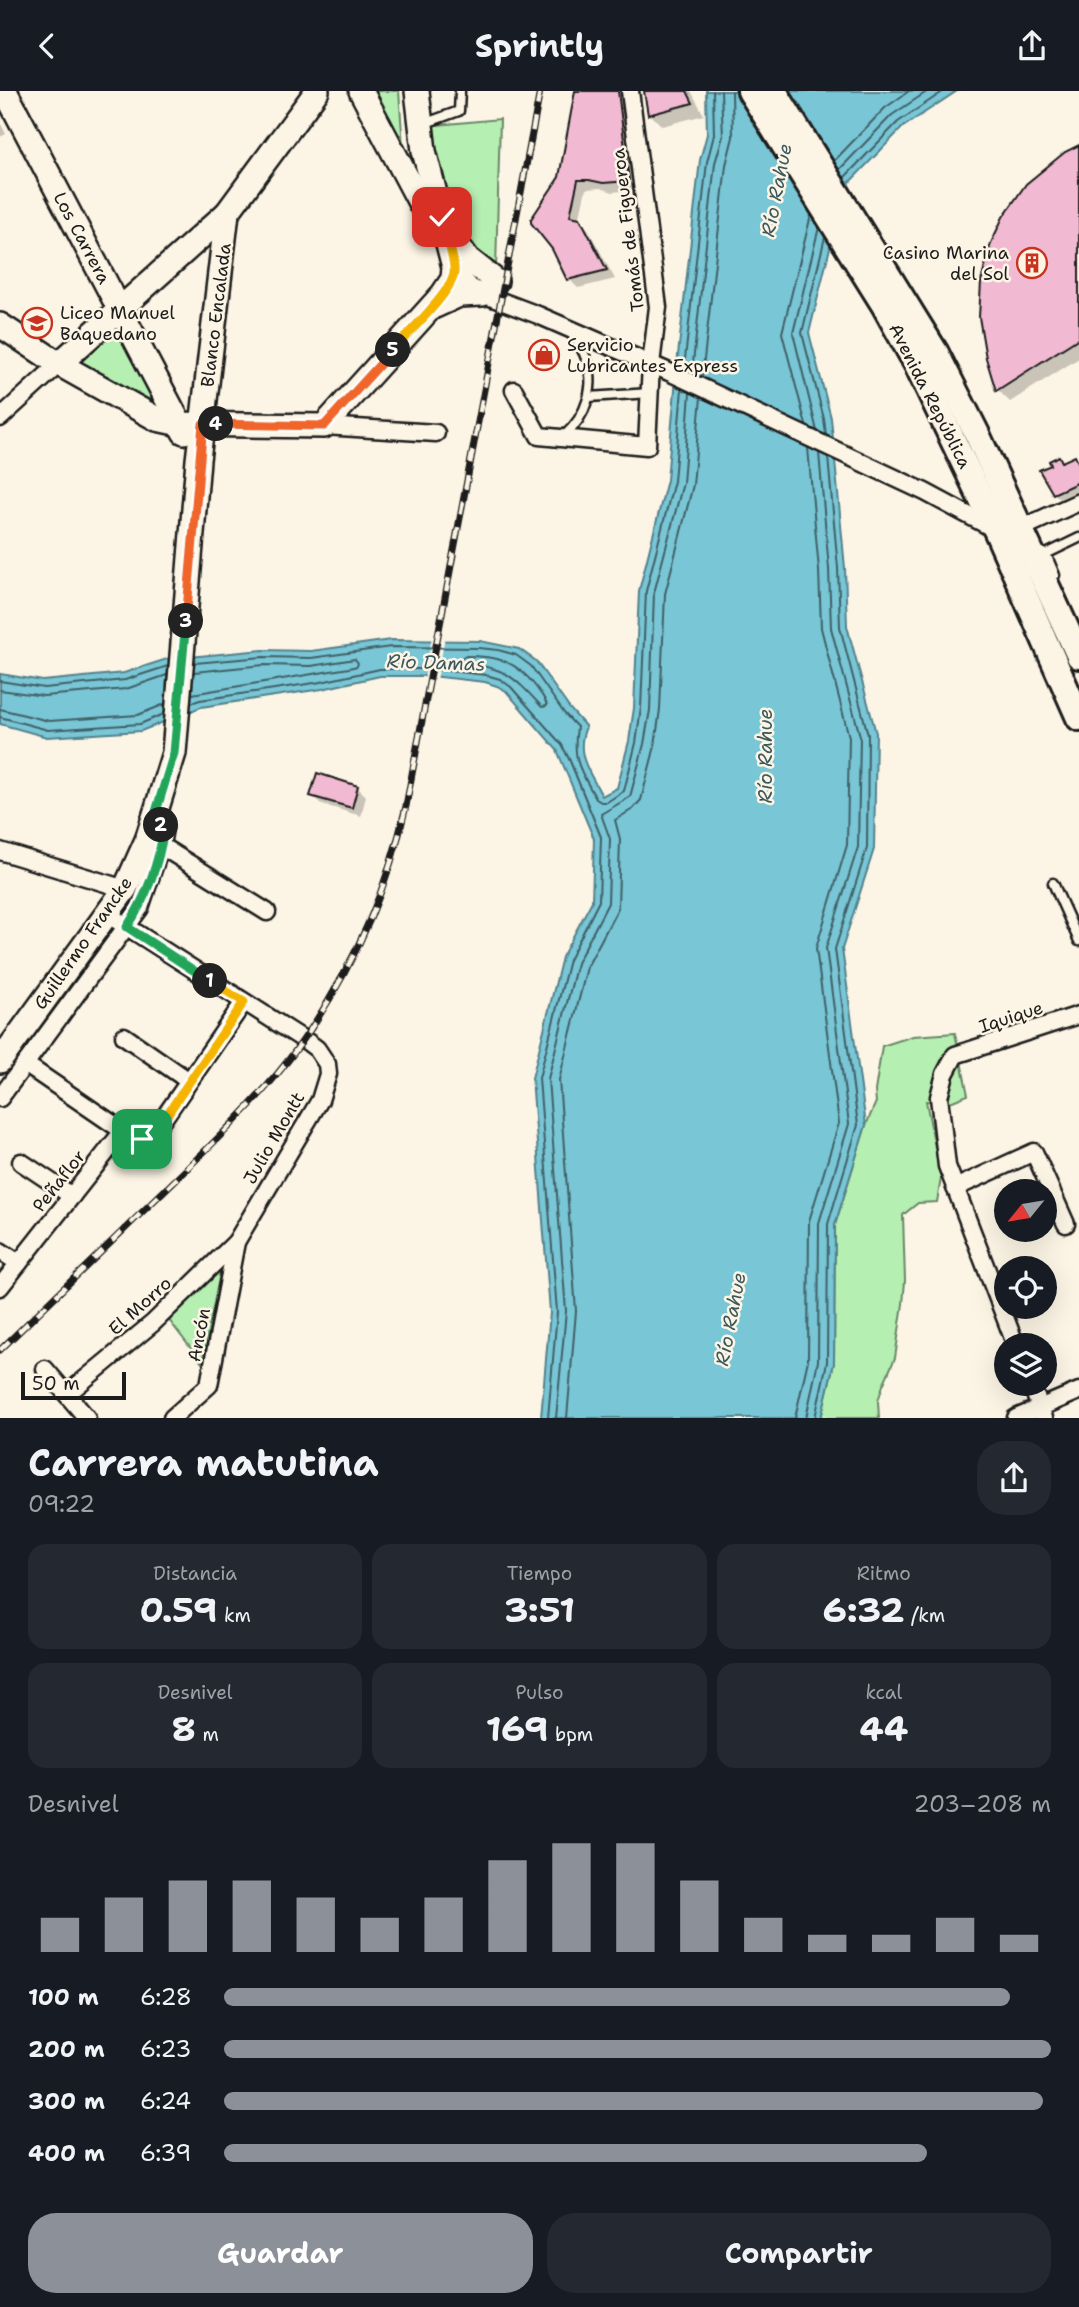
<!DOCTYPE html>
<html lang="es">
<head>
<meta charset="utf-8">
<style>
	:root { --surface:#171b24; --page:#242831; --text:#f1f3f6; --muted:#9ea1a6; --accent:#8c9099 }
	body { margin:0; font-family:"Shantell Sans",sans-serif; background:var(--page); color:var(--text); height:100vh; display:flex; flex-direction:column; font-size:26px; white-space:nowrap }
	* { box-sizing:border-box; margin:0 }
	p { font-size:23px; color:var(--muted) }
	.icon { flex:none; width:38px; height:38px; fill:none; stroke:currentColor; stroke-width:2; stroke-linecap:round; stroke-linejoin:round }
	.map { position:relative; height:1327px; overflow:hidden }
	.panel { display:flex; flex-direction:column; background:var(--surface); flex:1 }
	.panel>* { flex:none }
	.needle { width:46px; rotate:240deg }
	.fabs { position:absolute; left:994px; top:1088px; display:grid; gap:14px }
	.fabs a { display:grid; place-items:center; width:63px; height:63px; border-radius:50%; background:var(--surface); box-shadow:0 7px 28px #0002; font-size:35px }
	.scale { position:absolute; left:21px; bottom:18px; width:105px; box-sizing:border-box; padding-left:7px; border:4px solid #1c1c1c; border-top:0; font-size:19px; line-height:24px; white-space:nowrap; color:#1c1c1c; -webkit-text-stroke:5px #fcf5e5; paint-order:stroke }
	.pin { position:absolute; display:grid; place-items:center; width:60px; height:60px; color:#fff; margin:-30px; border-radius:14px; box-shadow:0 4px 10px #0006 }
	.km { position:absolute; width:35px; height:35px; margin:-18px; border-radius:50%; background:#222; color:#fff; font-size:19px; line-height:35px; text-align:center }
	.round { display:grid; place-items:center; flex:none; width:74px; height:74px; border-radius:28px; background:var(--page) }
	.summary { display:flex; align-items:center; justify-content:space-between; height:119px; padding:0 28px }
	h1 { font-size:38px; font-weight:700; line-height:52px }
	.figures { display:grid; grid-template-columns:repeat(3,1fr); gap:10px; height:119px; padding:7px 28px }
	.figures div { display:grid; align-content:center; border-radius:18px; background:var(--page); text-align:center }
	.figures b { font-size:35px; font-weight:700 }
	.figures small { font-size:19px; font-weight:400 }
	.figures p { font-size:19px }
	.chart { height:196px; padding:14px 28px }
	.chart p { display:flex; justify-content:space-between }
	.chart svg { width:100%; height:126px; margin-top:7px; stroke:var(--accent); stroke-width:6 }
	.action { display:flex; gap:14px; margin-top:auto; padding:14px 28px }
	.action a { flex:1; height:80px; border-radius:28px; background:var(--accent); color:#fff; font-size:28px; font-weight:700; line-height:80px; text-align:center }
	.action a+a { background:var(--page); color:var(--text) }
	ul { padding:0 28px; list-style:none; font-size:23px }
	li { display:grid; grid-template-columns:112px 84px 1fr; align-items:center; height:52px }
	li i { height:18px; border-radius:9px; background:var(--accent) }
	header { display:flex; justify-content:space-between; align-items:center; height:91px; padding:0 28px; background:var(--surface); font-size:32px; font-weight:700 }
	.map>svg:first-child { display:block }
</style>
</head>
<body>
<header><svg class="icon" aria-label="back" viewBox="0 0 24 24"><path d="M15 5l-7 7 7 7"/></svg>Sprintly<svg class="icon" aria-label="share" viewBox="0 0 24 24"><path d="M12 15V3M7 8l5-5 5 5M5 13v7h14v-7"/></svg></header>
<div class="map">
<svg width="1079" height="1327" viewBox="0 0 1079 1327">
	<rect width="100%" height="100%" fill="#fcf5e5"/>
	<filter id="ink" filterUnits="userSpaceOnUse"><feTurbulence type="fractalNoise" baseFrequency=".0143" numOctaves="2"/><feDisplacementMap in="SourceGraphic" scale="14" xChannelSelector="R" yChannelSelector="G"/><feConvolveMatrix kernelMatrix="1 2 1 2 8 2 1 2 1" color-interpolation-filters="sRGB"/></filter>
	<g filter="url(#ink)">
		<g fill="#b6efb2" stroke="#698667" stroke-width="2">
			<polygon points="365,0 399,0 403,56"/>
			<polygon points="500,28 496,178 479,168 456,141 426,35"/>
			<polygon points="108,240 116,241 119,245 152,306 149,311 78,273 80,268"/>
			<polygon points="955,942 968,1004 950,1011 926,1010 941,1087 937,1111 918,1112 903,1124 905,1190 903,1213 895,1267 883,1294 878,1310 879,1327 821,1327 834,1272 835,1134 866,1034 876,1011 875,1000 882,955 913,945"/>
			<polygon points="221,1177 202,1272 169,1229"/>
		</g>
		<path fill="#78c6d6" stroke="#53828c" stroke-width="2" d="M 706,0 L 957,0 L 903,36 L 845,96 L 809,242 L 831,327 L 845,477 L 847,535 L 876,642 L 874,758 L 842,858 L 866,1034 L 835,1134 L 834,1272 L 821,1327 L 541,1327 L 550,1221 L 532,987 L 562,866 L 592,810 L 594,748 L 557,659 L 506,600 L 497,595 L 485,591 L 431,585 L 380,585 L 322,598 L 201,616 L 141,640 L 47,646 L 0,633 L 0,583 L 43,590 L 124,582 L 167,568 L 263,559 L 311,560 L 391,549 L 480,550 L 519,558 L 536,570 L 570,618 L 586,636 C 574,663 590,681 602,705 L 617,697 L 629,650 L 634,617 L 639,500 L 667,389 L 678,264 L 700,69 L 707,43 Z"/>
		<polygon fill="#fcf5e5" points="432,546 445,546 437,589 424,588"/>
		<g fill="#0003">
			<polygon points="577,0 625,0 637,98 613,101 600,97 586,98 579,129 588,138 615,188 578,197 569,188 561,86"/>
			<polygon points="646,0 691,0 704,24 662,35 650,23"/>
			<polygon points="0,31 6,43 0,46"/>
			<polygon points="1079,56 1079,267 1010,311 998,299 988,266"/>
			<polygon points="1059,367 1064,372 1075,367 1079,372 1079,399 1060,408 1054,402 1053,375"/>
			<polygon points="357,696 366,705 361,725 321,713 312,704"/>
		</g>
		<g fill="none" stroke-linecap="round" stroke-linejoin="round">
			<g stroke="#416066" stroke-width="2">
				<polyline points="834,70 885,17 909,0"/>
				<polyline points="839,79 892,24 928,0"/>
				<polyline points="844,87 898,31 944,0"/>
				<polyline points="825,146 802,242 824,328 826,344"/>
				<polyline points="684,277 707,71 714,44 713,0"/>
				<polyline points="692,281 715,72 723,45 721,0"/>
				<polyline points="702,286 726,74 733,46 732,0"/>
				<polyline points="806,334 782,242 811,124"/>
				<polyline points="817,340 793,242 819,136"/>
				<path d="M 464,565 C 497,565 516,569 536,596 C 541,603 546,608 547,615 L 542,616 C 513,585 507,577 463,572 L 461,568 Z"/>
				<path d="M 195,572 L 263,566 L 311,567 L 391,556 L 479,557 L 498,559 L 516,564 L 531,575 L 564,622 L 577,636 C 572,671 580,678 596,708 L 601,711 L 607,711 L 624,700 L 636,652 L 641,617 L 646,500 L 674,390 L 682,298"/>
				<polyline points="0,590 44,597 125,589 168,575"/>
				<polyline points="0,599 44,605 126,598 167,584"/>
				<polyline points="192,603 349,577 357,575 358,572 355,568 311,575 264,574 194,581"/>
				<polyline points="191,612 200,609 321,591 380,578 432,578 486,584 500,588 511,596 562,654 570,670 601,746 599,810 569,869 539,987 557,1221 548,1327"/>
				<polyline points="0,618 49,630 138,624 165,613"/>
				<polyline points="0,626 48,639 140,633 164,623"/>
				<polyline points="556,1327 566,1220 548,988 577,872 608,812 610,748 601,723 630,706 644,653 650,619 654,502 683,392 690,302"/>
				<polyline points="567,1327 576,1220 559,989 587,876 618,817 620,748 615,729 633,718 641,709 655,655 660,618 665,503 693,394 701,306"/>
				<polyline points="795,1327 808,1269 809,1130 839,1032 816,857 847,754 849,646 821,537 819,479 808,357"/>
				<polyline points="806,1327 818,1270 819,1132 849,1033 826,857 858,756 860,645 831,537 829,478 819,362"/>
				<polyline points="815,1327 827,1271 828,1133 858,1034 835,858 867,757 868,644 840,536 838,477 828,366"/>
			</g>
		</g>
		<g fill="#f2bad2" stroke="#1c1c1c" stroke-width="2">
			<polygon points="575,0 618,0 629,90 603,92 589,89 578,89 570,125 580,127 607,179 567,189 552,158 531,132 531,128 559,86"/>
			<polygon points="644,0 687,0 693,12 648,24"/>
			<polygon points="1079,54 1079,247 996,300 986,267 979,226 981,191 991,152 1003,126 1026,93 1065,61"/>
			<polygon points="1059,365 1062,371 1075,365 1079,373 1079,391 1053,403 1039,379 1051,374 1049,370"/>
			<polygon points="317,682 358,695 352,717 310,705"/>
		</g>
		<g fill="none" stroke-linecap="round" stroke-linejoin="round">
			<g stroke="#1c1c1c" stroke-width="13">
				<g id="lane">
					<polyline points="423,33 459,20 460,0"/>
					<polyline points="589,306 650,302"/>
					<path d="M 564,345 C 586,326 598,294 585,265 C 582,257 576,250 571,242"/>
					<polyline points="1037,460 1046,463 1055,484"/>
					<polyline points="1046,463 1079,447"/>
					<polyline points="1053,792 1079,850"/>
				</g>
			</g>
			<g stroke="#1c1c1c" stroke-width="21">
				<g id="street">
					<polyline points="454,176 470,196 482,203 538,224 669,281 925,401 994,438"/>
					<polyline points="514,299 539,345 647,355 651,273 658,216 630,0"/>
					<polyline points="0,327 59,273"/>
					<polyline points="324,335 436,342"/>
					<polyline points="1020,438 1079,411"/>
					<polyline points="161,755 267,821"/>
					<polyline points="0,760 125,798"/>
					<polyline points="124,945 189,990"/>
					<polyline points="25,973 123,1040 142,1048 154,1041 244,911"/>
					<polyline points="0,1007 140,817 161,755 164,737 159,730 154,727"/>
					<polyline points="21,1071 72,1105"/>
					<polyline points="955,1097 1034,1061 1066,1133"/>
					<polyline points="0,1160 19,1172"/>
					<polyline points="0,1196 123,1040"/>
					<polyline points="1016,1255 947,1075 939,1006 945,983 955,964 1079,924"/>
					<polyline points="45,1278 87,1327"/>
					<polyline points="1031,1293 1044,1327"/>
					<polyline points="67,1303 153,1232 236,1151 320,1009 328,983 327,973 317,958 309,952 107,823"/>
					<polyline points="172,1327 209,1294 236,1151"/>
					<polyline points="1016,1327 1079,1300"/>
				</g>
			</g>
			<g stroke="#1c1c1c" stroke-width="28">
				<g id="secondary">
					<polyline points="5,0 184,341"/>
					<polyline points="361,0 433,136"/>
					<polyline points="452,146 468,168 496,190"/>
					<polyline points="435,215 459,204 482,203"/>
					<polyline points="0,234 59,273 157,328 180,333 324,335 443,203 453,188 454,176 424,60 417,0"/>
					<polyline points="59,273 227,122 317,0"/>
					<polyline points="0,970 125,798 147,749 174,662 198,369 227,122"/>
				</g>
			</g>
			<g stroke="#1c1c1c" stroke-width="30">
				<g id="primary">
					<polyline points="750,0 884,214 917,274 996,439 1079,627"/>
					<polyline points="774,0 936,262 977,343 1079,565"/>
				</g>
			</g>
			<use href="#lane" stroke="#fcf5e5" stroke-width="8"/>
			<use href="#street" stroke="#fcf5e5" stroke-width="16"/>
			<use href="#secondary" stroke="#fcf5e5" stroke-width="23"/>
			<use href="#primary" stroke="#fcf5e5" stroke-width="24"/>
			<g stroke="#1c1c1c" stroke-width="7">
				<path id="rail" d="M 0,1259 C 56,1205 112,1150 168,1096 C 215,1050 263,1006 301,952 C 352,880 387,800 406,715 L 540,0"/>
			</g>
			<use href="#rail" stroke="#fcf5e5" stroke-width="4.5" stroke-dasharray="13" stroke-linecap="butt"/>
		</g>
	</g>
	<g fill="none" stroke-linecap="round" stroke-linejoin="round" filter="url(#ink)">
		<g stroke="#fff" stroke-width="14">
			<polyline id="split-1" points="142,1048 155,1041 244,911 210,890"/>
		</g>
		<g stroke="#fff" stroke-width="14">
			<path id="split-2" d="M 161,734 L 164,737 C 159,772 146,808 127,836 L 210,890"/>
		</g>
		<g stroke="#fff" stroke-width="14">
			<polyline id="split-3" points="161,734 154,727 174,662 186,530"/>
		</g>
		<g stroke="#fff" stroke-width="14">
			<polyline id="split-4" points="186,530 203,333 216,333"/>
		</g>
		<g stroke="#fff" stroke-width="14">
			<polyline id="split-5" points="216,333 324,335 393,259"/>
		</g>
		<g stroke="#fff" stroke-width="14">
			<path id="split-6" d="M 393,259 C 407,243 452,201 454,182 C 456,168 440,124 435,108 L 442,126"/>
		</g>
		<use href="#split-1" stroke="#f5b400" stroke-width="9"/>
		<use href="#split-2" stroke="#22a559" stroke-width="9"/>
		<use href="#split-3" stroke="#22a559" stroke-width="9"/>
		<use href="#split-4" stroke="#f0652b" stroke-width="9"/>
		<use href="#split-5" stroke="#f0652b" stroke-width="9"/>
		<use href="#split-6" stroke="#f5b400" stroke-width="9"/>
	</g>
	<defs>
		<g id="building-ring" transform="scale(1.575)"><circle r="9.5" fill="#fcf5e5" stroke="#c8321e" stroke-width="1.5"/><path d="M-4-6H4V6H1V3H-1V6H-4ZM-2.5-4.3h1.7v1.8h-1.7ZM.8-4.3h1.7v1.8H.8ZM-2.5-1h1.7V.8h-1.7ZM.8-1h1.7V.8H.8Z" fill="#c8321e"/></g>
		<g id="school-ring" transform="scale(1.575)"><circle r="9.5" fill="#fcf5e5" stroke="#c8321e" stroke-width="1.5"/><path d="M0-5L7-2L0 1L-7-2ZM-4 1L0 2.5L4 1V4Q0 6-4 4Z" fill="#c8321e"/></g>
		<g id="shop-ring" transform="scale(1.575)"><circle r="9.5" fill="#fcf5e5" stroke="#c8321e" stroke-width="1.5"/><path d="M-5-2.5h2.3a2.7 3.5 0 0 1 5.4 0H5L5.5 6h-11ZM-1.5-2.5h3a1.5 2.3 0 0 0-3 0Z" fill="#c8321e"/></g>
	</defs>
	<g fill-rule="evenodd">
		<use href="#building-ring" x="1032" y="172"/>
		<use href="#school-ring" x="37" y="232"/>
		<use href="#shop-ring" x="544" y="264"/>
	</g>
	<g text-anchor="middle" stroke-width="5" stroke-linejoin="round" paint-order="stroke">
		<g font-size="18" fill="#1c1c1c" stroke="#fcf5e5">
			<text transform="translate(628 139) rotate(-97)" y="6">Tomás de Figueroa</text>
			<text transform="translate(82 147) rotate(62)" y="6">Los Carrera</text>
			<text transform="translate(216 224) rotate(-83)" y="6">Blanco Encalada</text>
			<text transform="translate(930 305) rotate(63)" y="6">Avenida República</text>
			<text transform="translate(83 852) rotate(-55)" y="6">Guillermo Francke</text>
			<text transform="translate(1011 926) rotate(-18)" y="6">Iquique</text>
			<text transform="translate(274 1047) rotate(-60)" y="6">Julio Montt</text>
			<text transform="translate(59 1090) rotate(-52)" y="6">Peñaflor</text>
			<text transform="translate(140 1215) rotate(-42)" y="6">El Morro</text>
			<text transform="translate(199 1244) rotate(-79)" y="6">Ancón</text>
		</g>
		<g font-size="18" fill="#1c1c1c" stroke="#fcf5e5" text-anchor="start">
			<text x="1009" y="168" text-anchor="end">Casino Marina<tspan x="1009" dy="21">del Sol</tspan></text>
			<text x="60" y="228">Liceo Manuel<tspan x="60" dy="21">Baquedano</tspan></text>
			<text x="567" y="260">Servicio<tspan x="567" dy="21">Lubricantes Express</tspan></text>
		</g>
		<g font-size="19" font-style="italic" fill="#3c585d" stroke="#fcf5e5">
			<text transform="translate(776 99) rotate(-79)" y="7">Río Rahue</text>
			<text transform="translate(436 571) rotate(2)" y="7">Río Damas</text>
			<text transform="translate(765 665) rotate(-90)" y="7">Río Rahue</text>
			<text transform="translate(730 1228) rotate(-79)" y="7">Río Rahue</text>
		</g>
	</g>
</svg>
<div class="fabs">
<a><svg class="needle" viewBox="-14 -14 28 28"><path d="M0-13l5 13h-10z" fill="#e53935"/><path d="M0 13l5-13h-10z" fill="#9ea1a6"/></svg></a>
<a><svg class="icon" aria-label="locate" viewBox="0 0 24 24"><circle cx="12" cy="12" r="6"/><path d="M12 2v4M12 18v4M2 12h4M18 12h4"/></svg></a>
<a><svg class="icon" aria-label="layers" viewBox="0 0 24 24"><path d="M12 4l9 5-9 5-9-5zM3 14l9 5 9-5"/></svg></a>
</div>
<div class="scale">50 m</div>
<div class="pin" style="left:142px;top:1048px;background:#1e9e55"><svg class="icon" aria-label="arrive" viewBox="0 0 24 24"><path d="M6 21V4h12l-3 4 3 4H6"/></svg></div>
<div class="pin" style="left:442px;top:126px;background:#d93025"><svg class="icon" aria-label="check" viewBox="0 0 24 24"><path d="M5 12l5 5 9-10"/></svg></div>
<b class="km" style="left:210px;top:890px">1</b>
<b class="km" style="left:161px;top:734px">2</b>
<b class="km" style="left:186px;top:530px">3</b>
<b class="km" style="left:216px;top:333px">4</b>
<b class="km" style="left:393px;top:259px">5</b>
</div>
<section class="panel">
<div class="summary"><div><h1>Carrera matutina</h1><p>09:22</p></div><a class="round"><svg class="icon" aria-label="share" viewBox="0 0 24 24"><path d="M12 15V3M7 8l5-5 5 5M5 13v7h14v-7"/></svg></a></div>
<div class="figures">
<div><p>Distancia</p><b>0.59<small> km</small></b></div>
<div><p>Tiempo</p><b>3:51</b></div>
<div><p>Ritmo</p><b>6:32<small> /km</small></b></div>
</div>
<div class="figures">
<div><p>Desnivel</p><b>8<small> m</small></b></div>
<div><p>Pulso</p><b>169<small> bpm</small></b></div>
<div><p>kcal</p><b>44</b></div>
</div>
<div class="chart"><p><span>Desnivel</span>203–208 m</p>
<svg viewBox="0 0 160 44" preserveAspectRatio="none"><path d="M5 44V32M15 44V25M25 44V19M35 44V19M45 44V25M55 44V32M65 44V25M75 44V12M85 44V6M95 44V6M105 44V19M115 44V32M125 44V38M135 44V38M145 44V32M155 44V38"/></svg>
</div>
<ul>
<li><b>100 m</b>6:28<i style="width:95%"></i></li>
<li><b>200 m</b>6:23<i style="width:100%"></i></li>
<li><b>300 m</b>6:24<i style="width:99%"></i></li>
<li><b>400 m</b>6:39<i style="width:85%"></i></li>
</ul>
<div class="action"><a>Guardar</a><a>Compartir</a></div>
</section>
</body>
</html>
